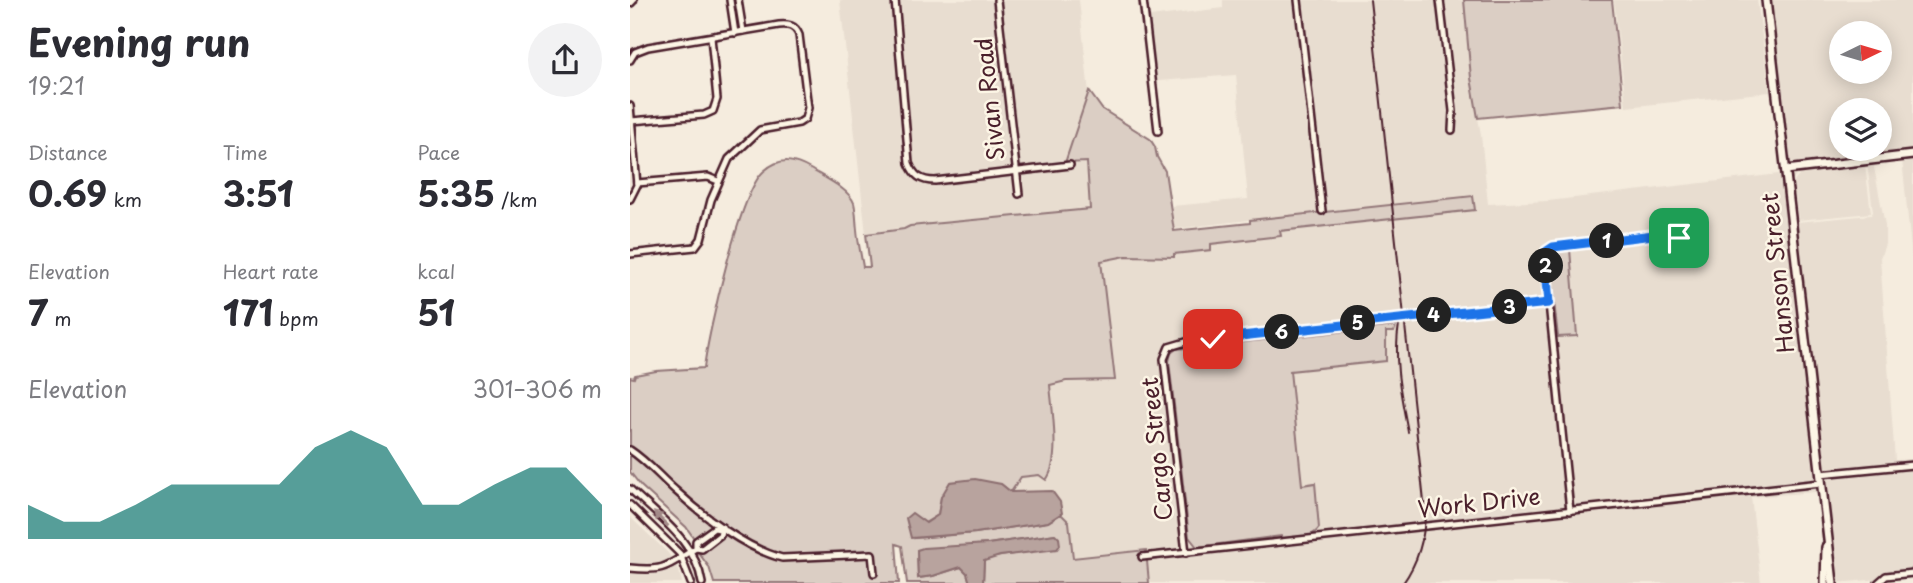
<!DOCTYPE html>
<html lang="en">
<head>
<meta charset="utf-8">
<style>
	:root { --surface:#fff; --page:#f2f2f3; --text:#2b2b33; --muted:#7c7c81; --accent:#0f766e }
	body { margin:0; font-family:"Playpen Sans",sans-serif; background:var(--page); color:var(--text); height:100vh; display:flex; flex-direction:column; font-size:26px; white-space:nowrap }
	* { box-sizing:border-box; margin:0 }
	p { font-size:23px; color:var(--muted) }
	.icon { flex:none; width:38px; height:38px; fill:none; stroke:currentColor; stroke-width:2; stroke-linecap:round; stroke-linejoin:round }
	.map { position:relative; flex:1; overflow:hidden }
	.sheet { display:flex; flex-direction:column; background:var(--surface); width:630px }
	.sheet>* { flex:none }
	.needle { width:46px; rotate:85deg }
	.tools { position:absolute; left:1199px; top:21px; display:grid; gap:14px }
	.tools a { display:grid; place-items:center; width:63px; height:63px; border-radius:50%; background:var(--surface); box-shadow:0 4px 18px #0003; font-size:35px }
	.pin { position:absolute; display:grid; place-items:center; width:60px; height:60px; color:#fff; margin:-30px; border-radius:14px; box-shadow:0 4px 10px #0006 }
	.km { position:absolute; width:35px; height:35px; margin:-18px; border-radius:50%; background:#222; color:#fff; font-size:19px; line-height:35px; text-align:center }
	.round { display:grid; place-items:center; flex:none; width:74px; height:74px; border-radius:37px; background:var(--page) }
	.head { display:flex; align-items:center; justify-content:space-between; height:119px; padding:0 28px }
	h1 { font-size:38px; font-weight:700; line-height:52px }
	.stats { display:grid; grid-template-columns:repeat(3,1fr); gap:10px; height:119px; padding:7px 28px }
	.stats div { display:grid; align-content:center }
	.stats b { font-size:35px; font-weight:700 }
	.stats small { font-size:19px; font-weight:400 }
	.stats p { font-size:19px }
	.chart { height:196px; padding:14px 28px }
	.chart p { display:flex; justify-content:space-between }
	.chart svg { width:100%; height:126px; margin-top:7px; fill:var(--accent); opacity:.7 }
	main { display:flex; flex:1; min-height:0 }
	.map>svg:first-child { display:block }
</style>
</head>
<body>
<main>
<section class="sheet">
<div class="head"><div><h1>Evening run</h1><p>19:21</p></div><a class="round"><svg class="icon" aria-label="share" viewBox="0 0 24 24"><path d="M12 15V3M7 8l5-5 5 5M5 13v7h14v-7"/></svg></a></div>
<div class="stats">
<div><p>Distance</p><b>0.69<small> km</small></b></div>
<div><p>Time</p><b>3:51</b></div>
<div><p>Pace</p><b>5:35<small> /km</small></b></div>
</div>
<div class="stats">
<div><p>Elevation</p><b>7<small> m</small></b></div>
<div><p>Heart rate</p><b>171<small> bpm</small></b></div>
<div><p>kcal</p><b>51</b></div>
</div>
<div class="chart"><p><span>Elevation</span>301–306 m</p>
<svg viewBox="0 0 160 44" preserveAspectRatio="none"><path d="M0 44V32L10 38L20 38L30 32L40 25L50 25L60 25L70 25L80 12L90 6L100 12L110 32L120 32L130 25L140 19L150 19L160 32V44z"/></svg>
</div>
</section>
<div class="map">
<svg width="1283" height="583" viewBox="0 0 1283 583">
	<rect width="100%" height="100%" fill="#f5ecde"/>
	<filter id="ink" filterUnits="userSpaceOnUse"><feTurbulence type="fractalNoise" baseFrequency=".0143" numOctaves="2"/><feDisplacementMap in="SourceGraphic" scale="14" xChannelSelector="R" yChannelSelector="G"/><feConvolveMatrix kernelMatrix="1 2 1 2 8 2 1 2 1" color-interpolation-filters="sRGB"/></filter>
	<g filter="url(#ink)">
		<g fill="#e8ddd0" fill-rule="evenodd">
			<polygon points="210,0 449,0 459,93 455,107 464,207 277,227 236,234"/>
			<path d="M 593,0 L 834,0 L 841,78 L 851,135 L 858,204 L 918,201 L 1149,174 L 1154,175 L 1188,486 L 1186,487 L 1186,492 L 1121,497 L 1131,583 L 516,583 L 443,558 L 439,522 L 432,513 L 381,492 L 391,477 L 421,473 L 424,430 L 420,385 L 436,381 L 458,380 L 472,276 L 471,256 L 621,237 L 619,220 L 544,229 L 542,206 L 618,199 L 606,75 L 529,81 L 528,79 L 527,84 L 522,85 L 520,17 L 593,8 ZM 764,330 L 756,331 L 755,361 L 660,371 L 672,485 L 562,544 L 559,537 L 539,362 L 541,353 L 546,348 L 631,339 Z"/>
			<polygon points="984,0 1127,0 1140,92 996,107"/>
			<path d="M 1139,0 L 1283,0 L 1283,153 L 1159,167 ZM 1211,33 L 1250,33 L 1250,72 L 1211,72 ZM 1211,110 L 1250,110 L 1250,149 L 1211,149 Z"/>
			<polygon points="1283,158 1283,268 1272,159"/>
			<polygon points="1243,162 1255,225 1255,244 1250,258 1265,460 1283,459 1283,576 1206,583 1159,172 1170,171 1162,181 1167,222 1241,215 1243,212 1237,163"/>
			<polygon points="1235,165 1241,213 1168,220 1164,182 1171,173"/>
			<polygon points="0,517 38,553 49,571 52,583 0,583"/>
		</g>
		<g fill="#dbcec4" stroke="#927678" stroke-width="2">
			<polygon points="834,0 982,0 993,104 848,118 841,78"/>
			<path d="M 459,91 L 472,109 L 520,139 L 525,147 L 527,157 L 535,171 L 544,231 L 620,223 L 620,220 L 843,196 L 845,210 L 650,231 L 651,236 L 581,244 L 581,250 L 544,254 L 544,257 L 496,256 L 471,261 L 485,380 L 436,381 L 420,385 C 422,409 431,462 416,480 L 409,475 L 391,477 L 381,492 L 371,484 L 311,497 L 308,515 L 295,523 L 285,538 L 346,533 L 418,522 L 431,514 L 439,522 L 443,558 L 516,550 L 519,583 L 353,583 L 354,561 L 359,558 L 396,552 L 425,534 L 358,544 L 287,550 L 288,578 L 303,576 L 331,567 L 337,573 L 340,583 L 277,583 L 272,546 L 266,544 L 269,583 L 84,583 L 79,567 L 65,548 L 63,537 L 56,527 L 11,486 L 0,472 L 0,377 L 4,378 L 5,375 L 26,371 L 74,368 C 78,334 110,191 134,171 C 151,156 165,160 182,170 C 195,178 219,189 224,203 C 226,211 226,222 227,230 C 228,242 231,255 233,267 L 240,267 L 236,234 L 274,229 L 280,226 L 460,209 L 457,162 L 435,163 Z"/>
			<polygon points="940,249 947,336 928,337 919,257 923,251"/>
			<path d="M 766,326 L 764,332 L 756,332 L 756,361 L 660,371 L 672,485 L 685,483 L 689,528 C 681,540 665,537 653,538 L 651,536 L 567,547 L 559,537 L 539,361 L 541,353 L 546,349 Z"/>
		</g>
		<g fill="#b8a39e" stroke="#8c6e70" stroke-width="2">
			<polygon points="345,479 371,484 381,492 422,491 430,502 432,513 418,522 346,533 281,538 276,518 282,513 296,523 308,515 311,497 320,482"/>
			<polygon points="425,534 429,538 430,545 427,549 370,556 354,561 353,583 340,583 337,573 331,567 303,576 288,578 287,550 293,548 358,544"/>
		</g>
		<g fill="none" stroke-linecap="round" stroke-linejoin="round">
			<g stroke="#4a1f2b" stroke-width="10">
				<g id="minor">
					<polyline points="100,0 105,33"/>
					<polyline points="108,0 113,31"/>
					<path d="M 265,0 L 279,163 C 284,176 291,181 305,181 L 440,165"/>
					<polyline points="367,0 389,194"/>
					<polyline points="513,0 528,131"/>
					<polyline points="668,0 692,211"/>
					<polyline points="810,0 823,111 822,130"/>
					<path d="M 0,60 L 5,52 L 18,47 L 149,25 C 158,24 165,25 169,35 L 178,108 L 175,119 L 169,123 L 130,130 L 99,159 L 81,200 L 71,239 L 65,247 L 0,254"/>
					<polyline points="0,106 7,185 0,199"/>
					<polyline points="1,121 74,115 83,111 87,99 81,37"/>
					<polyline points="7,183 78,177 88,181"/>
					<polyline points="919,303 915,257 917,251 923,247 1038,234 1044,240 1049,238 1051,232 1044,226 1040,228 1038,234"/>
					<path d="M 0,450 C 17,461 30,477 45,490 C 72,515 116,549 152,558 L 242,554 L 244,573"/>
					<polyline points="1190,474 1283,465"/>
					<path d="M 0,489 C 28,516 66,542 72,583"/>
					<polyline points="0,505 50,554 61,583"/>
					<polyline points="66,548 66,541 84,528 90,529"/>
					<polyline points="556,553 534,359 539,347 556,342 919,303 940,511"/>
					<polyline points="512,557 1191,483"/>
					<path d="M 0,568 C 35,572 37,566 66,548 L 72,549 L 90,535 L 92,527"/>
					<polyline points="1248,583 1256,576 1283,573"/>
				</g>
			</g>
			<g stroke="#4a1f2b" stroke-width="12">
				<g id="tertiary">
					<polyline points="1136,0 1203,583"/>
					<polyline points="1156,170 1283,155"/>
					<polyline points="1195,583 1196,547"/>
				</g>
			</g>
			<g stroke="#4a1f2b" stroke-width="13">
				<polyline id="secondary" points="0,2 2,0"/>
			</g>
			<use href="#minor" stroke="#fcf5e5" stroke-width="5"/>
			<use href="#tertiary" stroke="#fcf5e5" stroke-width="7"/>
			<use href="#secondary" stroke="#fcf5e5" stroke-width="8"/>
			<g stroke="#4a1f2b" stroke-width="2">
				<path d="M 740,0 L 795,511 C 795,537 788,562 773,583"/>
				<path d="M 769,324 C 763,362 771,395 778,432"/>
			</g>
		</g>
		<defs><path id="oneway-solid" d="M-6-.8H1V-3.2L6.5 0L1 3.2V.8H-6Z" transform="scale(1.75)"/></defs>
		<use fill="#a38a88" href="#oneway-solid" transform="translate(31 519) rotate(-136)"/>
	</g>
	<g fill="none" stroke-linecap="round" stroke-linejoin="round" filter="url(#ink)">
		<g stroke="#fff" stroke-width="14">
			<polyline id="route" points="583,339 919,303 915,257 917,251 923,247 1032,234 1038,234 1044,240 1049,238"/>
		</g>
		<use href="#route" stroke="#1a73e8" stroke-width="9"/>
	</g>
	<g text-anchor="middle" stroke-width="5" stroke-linejoin="round" paint-order="stroke">
		<g font-size="23" fill="#4a1f2b" stroke="#fcf5e5">
			<text transform="translate(360 99) rotate(-96)" y="8">Sivan Road</text>
			<text transform="translate(1148 273) rotate(-96)" y="8">Hanson Street</text>
			<text transform="translate(527 449) rotate(-96)" y="8">Cargo Street</text>
			<text transform="translate(849 503) rotate(-6)" y="8">Work Drive</text>
		</g>
	</g>
</svg>
<div class="tools">
<a><svg class="needle" viewBox="-14 -14 28 28"><path d="M0-13l5 13h-10z" fill="#e53935"/><path d="M0 13l5-13h-10z" fill="#7c7c81"/></svg></a>
<a><svg class="icon" aria-label="layers" viewBox="0 0 24 24"><path d="M12 4l9 5-9 5-9-5zM3 14l9 5 9-5"/></svg></a>
</div>
<div class="pin" style="left:1049px;top:238px;background:#1e9e55"><svg class="icon" aria-label="arrive" viewBox="0 0 24 24"><path d="M6 21V4h12l-3 4 3 4H6"/></svg></div>
<div class="pin" style="left:583px;top:339px;background:#d93025"><svg class="icon" aria-label="check" viewBox="0 0 24 24"><path d="M5 12l5 5 9-10"/></svg></div>
<b class="km" style="left:977px;top:241px">1</b>
<b class="km" style="left:916px;top:266px">2</b>
<b class="km" style="left:880px;top:307px">3</b>
<b class="km" style="left:804px;top:315px">4</b>
<b class="km" style="left:728px;top:323px">5</b>
<b class="km" style="left:652px;top:332px">6</b>
</div>
</main>
</body>
</html>
